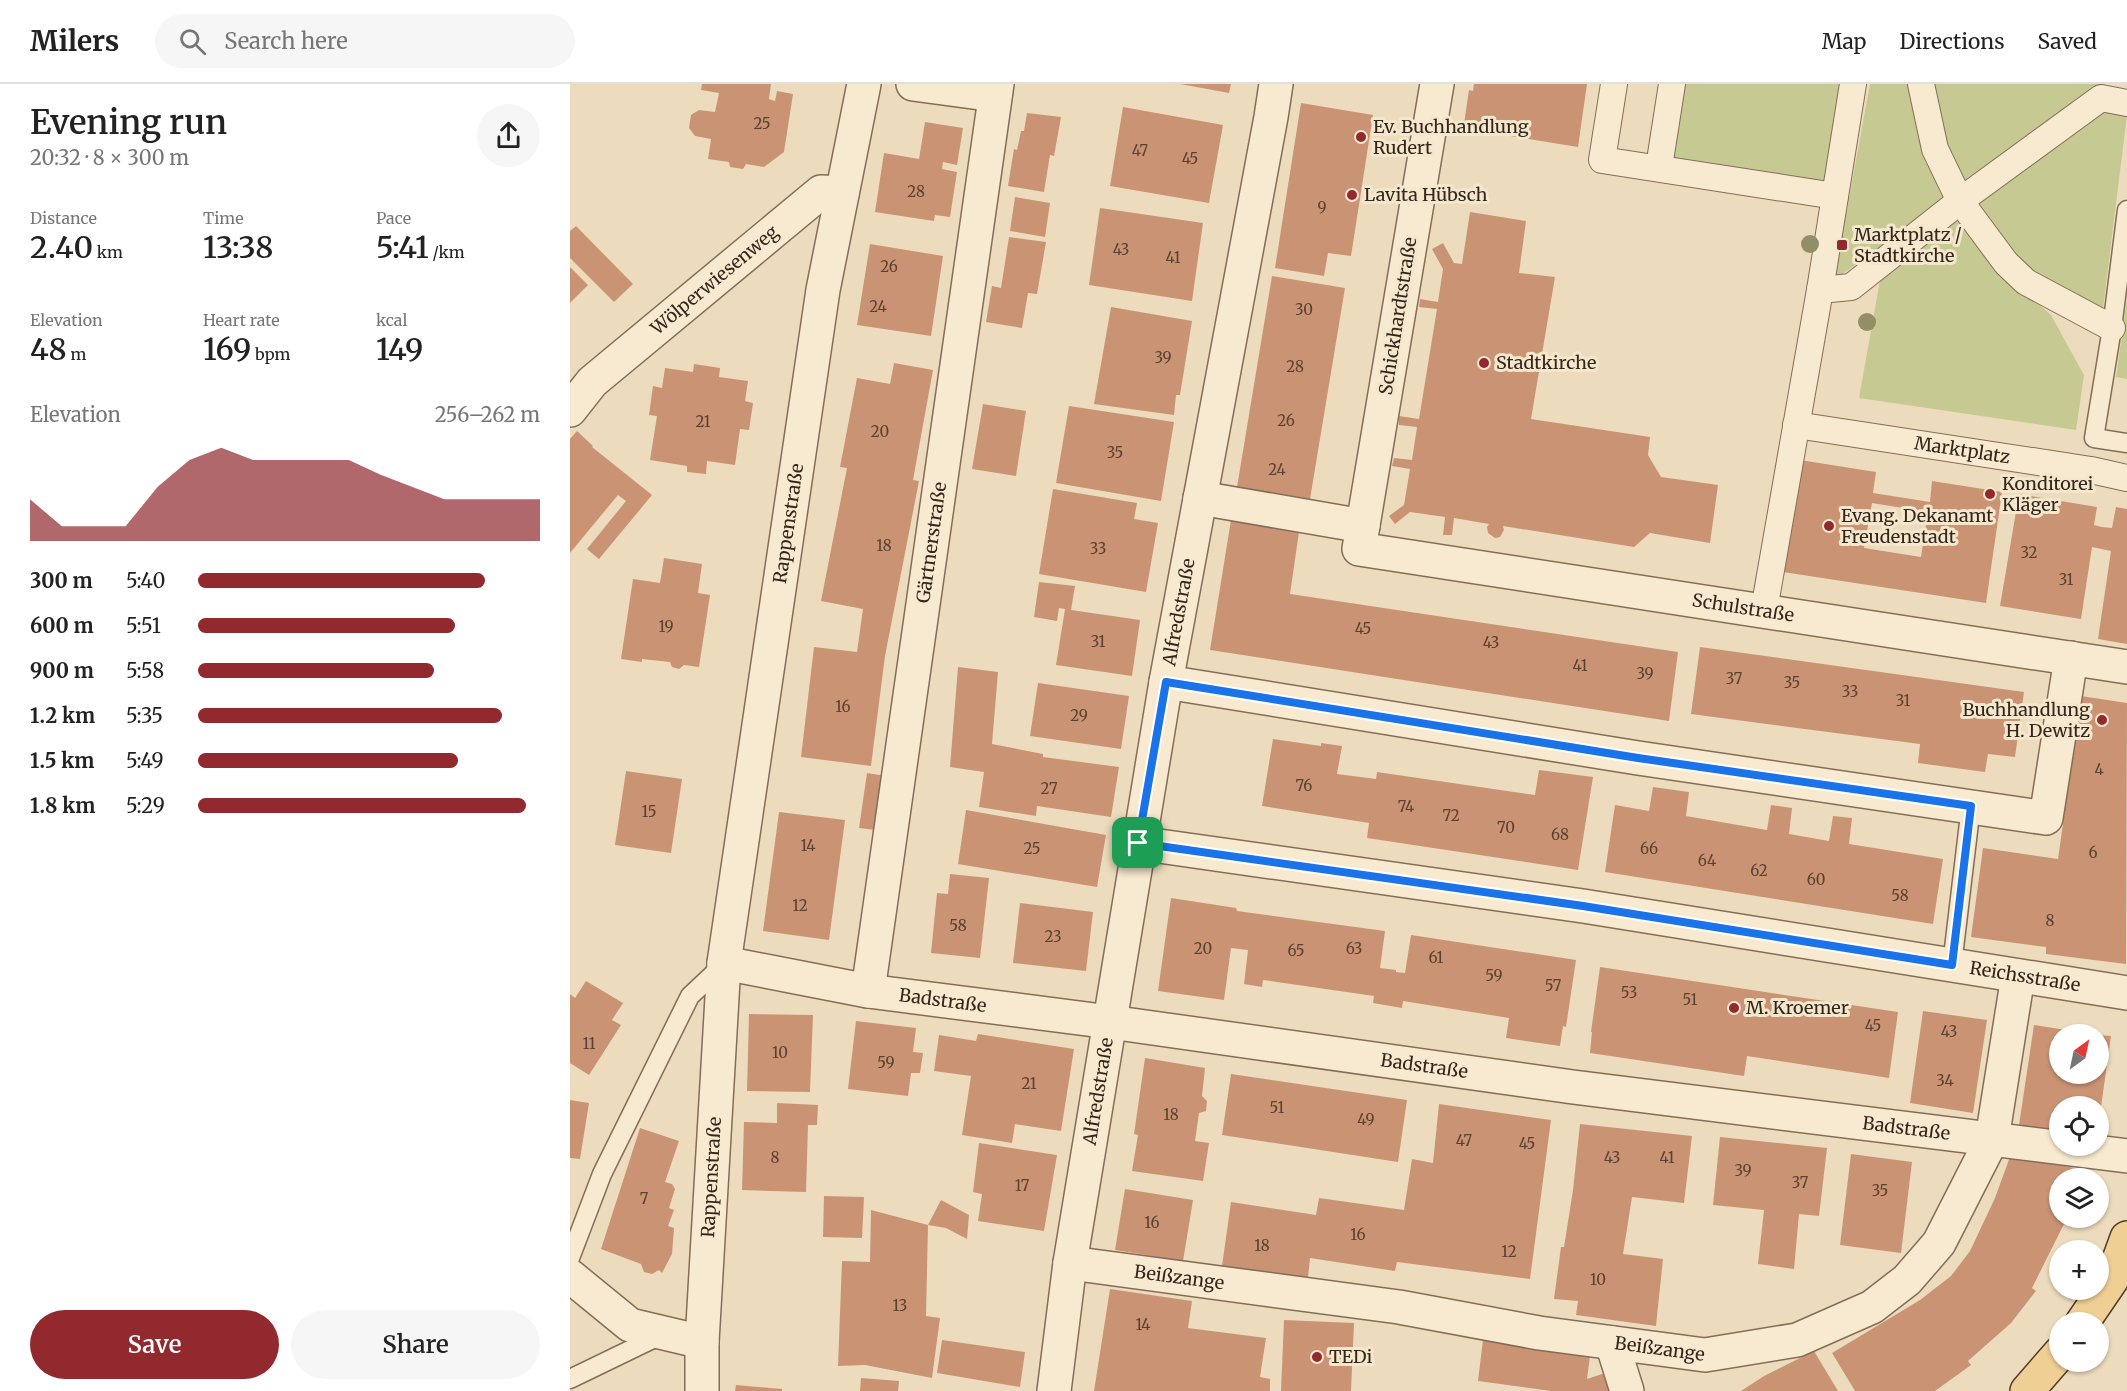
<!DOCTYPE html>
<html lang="en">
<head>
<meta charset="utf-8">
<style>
	:root { --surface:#fff; --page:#f6f6f6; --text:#222; --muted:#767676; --line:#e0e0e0; --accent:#91292e }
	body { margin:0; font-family:Merriweather,serif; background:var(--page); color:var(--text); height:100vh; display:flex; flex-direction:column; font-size:22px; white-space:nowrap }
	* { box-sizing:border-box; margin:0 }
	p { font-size:20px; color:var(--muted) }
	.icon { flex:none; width:33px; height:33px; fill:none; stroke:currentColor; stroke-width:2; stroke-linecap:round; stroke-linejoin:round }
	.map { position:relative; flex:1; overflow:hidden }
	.sheet { display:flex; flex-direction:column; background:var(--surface); width:570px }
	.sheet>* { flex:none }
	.needle { width:39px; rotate:33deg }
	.controls { position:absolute; left:1479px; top:940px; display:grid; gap:12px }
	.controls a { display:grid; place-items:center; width:60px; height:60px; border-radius:50%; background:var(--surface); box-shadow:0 2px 4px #0004; font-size:30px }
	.pin { position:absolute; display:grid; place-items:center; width:51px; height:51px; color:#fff; margin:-26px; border-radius:12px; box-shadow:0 3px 9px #0006 }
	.round { display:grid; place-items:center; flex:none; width:63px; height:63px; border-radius:32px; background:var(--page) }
	.head { display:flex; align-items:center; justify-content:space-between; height:102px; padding:0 30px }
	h1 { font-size:33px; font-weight:600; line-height:45px }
	.metrics { display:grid; grid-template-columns:repeat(3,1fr); gap:9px; height:102px; padding:6px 30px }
	.metrics div { display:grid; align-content:center }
	.metrics b { font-size:30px; font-weight:600 }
	.metrics small { font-size:16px; font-weight:400 }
	.metrics p { font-size:16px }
	.chart { height:168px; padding:12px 30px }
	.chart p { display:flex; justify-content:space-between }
	.chart svg { width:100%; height:108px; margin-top:6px; fill:var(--accent); opacity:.7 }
	.action { display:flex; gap:12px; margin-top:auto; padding:12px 30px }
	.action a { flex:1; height:69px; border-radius:36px; background:var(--accent); color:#fff; font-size:24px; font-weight:600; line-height:69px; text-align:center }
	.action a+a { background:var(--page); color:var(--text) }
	ul { padding:0 30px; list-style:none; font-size:20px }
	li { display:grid; grid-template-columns:96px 72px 1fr; align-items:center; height:45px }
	li i { height:15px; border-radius:8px; background:var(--accent) }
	header { display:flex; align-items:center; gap:36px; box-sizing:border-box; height:84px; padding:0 30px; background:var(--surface); border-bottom:2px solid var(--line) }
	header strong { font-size:28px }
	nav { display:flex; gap:33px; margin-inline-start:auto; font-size:21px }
	.search { width:420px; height:54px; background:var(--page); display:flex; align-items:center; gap:15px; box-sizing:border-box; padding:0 21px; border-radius:33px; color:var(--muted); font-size:22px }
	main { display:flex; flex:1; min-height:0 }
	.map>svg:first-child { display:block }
</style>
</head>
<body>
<header>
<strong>Milers</strong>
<div class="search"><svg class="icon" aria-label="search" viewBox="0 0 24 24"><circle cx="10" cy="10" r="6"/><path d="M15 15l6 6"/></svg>Search here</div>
<nav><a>Map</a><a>Directions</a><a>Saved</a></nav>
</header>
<main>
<section class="sheet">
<div class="head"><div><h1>Evening run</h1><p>20:32 · 8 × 300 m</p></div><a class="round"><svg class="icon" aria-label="share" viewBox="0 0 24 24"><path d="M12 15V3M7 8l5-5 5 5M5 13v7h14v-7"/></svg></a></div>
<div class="metrics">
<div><p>Distance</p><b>2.40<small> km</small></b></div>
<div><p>Time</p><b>13:38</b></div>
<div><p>Pace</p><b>5:41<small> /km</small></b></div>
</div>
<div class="metrics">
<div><p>Elevation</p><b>48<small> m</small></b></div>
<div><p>Heart rate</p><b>169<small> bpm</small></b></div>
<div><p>kcal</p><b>149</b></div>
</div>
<div class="chart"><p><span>Elevation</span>256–262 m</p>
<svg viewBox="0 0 160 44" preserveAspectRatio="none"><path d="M0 44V27L10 38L20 38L30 38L40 22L50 11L60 6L70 11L80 11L90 11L100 11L110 17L120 22L130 27L140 27L150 27L160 27V44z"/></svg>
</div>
<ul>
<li><b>300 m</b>5:40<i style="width:84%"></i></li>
<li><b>600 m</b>5:51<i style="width:75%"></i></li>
<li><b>900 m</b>5:58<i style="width:69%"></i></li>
<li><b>1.2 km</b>5:35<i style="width:89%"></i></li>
<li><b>1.5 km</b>5:49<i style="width:76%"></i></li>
<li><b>1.8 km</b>5:29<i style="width:96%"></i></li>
</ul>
<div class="action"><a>Save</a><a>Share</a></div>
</section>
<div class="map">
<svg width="1557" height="1307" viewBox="0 0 1557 1307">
	<rect width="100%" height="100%" fill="#ecdcbd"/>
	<g fill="#c6ca92">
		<polygon points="1107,0 1273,0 1256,98 1094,72"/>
		<polygon points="1300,0 1342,0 1380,113 1264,196"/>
		<polygon points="1357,0 1535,0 1535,2 1393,104 1377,77"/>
		<polygon points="1533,28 1557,31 1533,225 1455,187 1404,121"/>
		<polygon points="1392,133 1429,186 1481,231 1514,291 1506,346 1289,314 1310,196"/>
		<polygon points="1557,215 1557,295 1546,293"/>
	</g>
	<g fill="#ca9474" fill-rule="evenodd">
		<polygon points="132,0 201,0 199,15 205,17 207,7 223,10 214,68 194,83 176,80 173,85 160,83 159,78 138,75 141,55 125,52 119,44 121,31 129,26 145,28 149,9 131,6"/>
		<polygon points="610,0 661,0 659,9"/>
		<polygon points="904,0 1017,0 1008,63 928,50 929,46 894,40 899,6 903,7"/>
		<polygon points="731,19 803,31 781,172 758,169 754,192 705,184"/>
		<polygon points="553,23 653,41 639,119 540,102"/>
		<polygon points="457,29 491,33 484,72 480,71 474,108 438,102 444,65 447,66 451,47 454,47"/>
		<polygon points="355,38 393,44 387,81 373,78 372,85 387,88 380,133 365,131 364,137 305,128 314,69 349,75"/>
		<polygon points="445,113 480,119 475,153 440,147"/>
		<polygon points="530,124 633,139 622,217 519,201"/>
		<polygon points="900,128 956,137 949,189 985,193 961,335 1080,353 1078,371 1091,393 1148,401 1140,459 1080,449 1064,463 933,442 934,446 930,453 925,454 918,449 917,443 919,440 884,434 882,451 873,451 875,433 840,428 825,440 819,432 834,421 840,385 822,382 824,374 842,376 847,343 829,341 829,332 849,335 867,225 849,223 850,215 868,218 873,185 862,165 873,159 884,179 892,180"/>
		<polygon points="6,142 63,200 44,218 0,174 0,147"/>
		<polygon points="439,153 476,158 467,210 458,209 452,244 416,238 422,202 431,204"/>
		<polygon points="300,160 373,172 361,252 287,241"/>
		<polygon points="0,183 18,201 0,219"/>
		<polygon points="702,192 775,204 740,415 667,403"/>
		<polygon points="541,223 622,237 610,311 606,311 604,331 524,320"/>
		<polygon points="324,279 363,286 343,396 349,397 315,572 301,682 231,673 244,563 287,568 293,525 251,517 277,384 270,383 287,294 320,300"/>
		<polygon points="124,280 150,284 149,293 178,297 175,317 183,319 179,346 170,345 165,381 137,377 136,390 117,388 117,382 80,376 87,332 79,331 83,302 92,304 95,284 123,288"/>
		<polygon points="413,320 456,327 446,392 402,385"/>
		<polygon points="499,322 604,338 591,417 486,399"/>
		<polygon points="7,347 23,362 22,363 82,411 29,475 17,465 56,417 48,411 0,469 0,355"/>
		<path d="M 1230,376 L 1306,388 L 1303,409 L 1360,418 L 1362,397 L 1432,408 L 1416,519 L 1213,488 ZM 1302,419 L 1358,428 L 1351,473 L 1294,464 Z"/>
		<polygon points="483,405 567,419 564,435 588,439 576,508 469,490"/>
		<polygon points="1449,410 1527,423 1524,441 1532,443 1542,444 1546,423 1557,425 1557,560 1528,555 1541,467 1522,463 1511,535 1430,522"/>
		<polygon points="661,436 729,448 720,510 1108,568 1099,637 640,566"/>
		<polygon points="94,474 132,480 128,509 140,511 129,583 114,581 109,585 102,583 100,578 72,575 72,578 51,575 63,495 90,499"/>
		<polygon points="469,498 505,502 501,526 570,536 562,592 486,581 495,525 489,524 487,537 464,533"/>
		<polygon points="1130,563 1454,608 1445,673 1418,670 1415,688 1348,679 1350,660 1121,630"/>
		<polygon points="388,583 428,588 422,660 473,670 473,673 549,683 541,733 467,722 466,732 409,723 414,688 380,683"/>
		<polygon points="468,599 559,612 551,665 460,652"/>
		<polygon points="1511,612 1557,619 1556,880 1476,870 1476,863 1401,853 1413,764 1488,775"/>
		<polygon points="703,655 751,662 751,659 772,662 767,690 806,695 807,688 965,711 969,686 1023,693 1008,786 797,754 799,739 692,722"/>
		<polygon points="56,687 112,695 101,769 45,761"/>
		<polygon points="297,689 322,693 314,747 289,744"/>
		<polygon points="1083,703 1119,708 1116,732 1197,746 1201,721 1222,724 1219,750 1259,757 1263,732 1282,734 1279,760 1373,775 1363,840 1035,788 1045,721 1079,727"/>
		<polygon points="396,726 536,751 527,803 388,780"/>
		<polygon points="209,728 275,736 259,856 193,847"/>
		<polygon points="380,790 419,794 410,874 361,869 367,809 378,810"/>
		<polygon points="601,814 666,824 667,827 815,847 810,884 826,886 826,888 835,889 841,851 1006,876 996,943 993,942 990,962 936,954 939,934 833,917 832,924 803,919 804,912 693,896 692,903 674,900 678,866 661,864 654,916 588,907"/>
		<polygon points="450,819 523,828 516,887 443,879"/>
		<polygon points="1030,883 1328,928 1319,994 1177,972 1174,992 1020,969 1022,948 1021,948"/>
		<polygon points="16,897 53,919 42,936 51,941 19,991 0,979 0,910 5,914"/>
		<polygon points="1353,927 1417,936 1403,1029 1340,1019"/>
		<polygon points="179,930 243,931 240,1008 177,1007"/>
		<polygon points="286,937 346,944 343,968 353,969 350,989 341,989 338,1012 278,1005"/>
		<polygon points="1464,941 1522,950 1490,951 1490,990 1528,990 1528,951 1541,952 1530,1030 1528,1023 1490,1023 1490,1047 1449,1041"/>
		<polygon points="408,950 504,965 491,1047 445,1040 442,1059 392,1051 401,992 364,987 369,951 406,957"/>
		<polygon points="575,974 635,984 632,1012 637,1017 636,1027 629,1029 625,1057 639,1059 633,1097 562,1087 568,1051 564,1050"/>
		<polygon points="661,990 837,1016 828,1078 652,1051"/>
		<polygon points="0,1016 19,1019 10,1075 0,1074"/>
		<polygon points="207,1019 248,1021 247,1041 238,1041 236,1108 172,1106 174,1038 207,1039"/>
		<polygon points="869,1020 981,1036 960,1195 827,1178 825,1187 740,1174 738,1194 652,1182 661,1118 746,1131 749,1114 834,1126 842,1075 863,1079"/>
		<polygon points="1010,1040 1122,1052 1114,1119 1062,1113 1053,1170 1093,1175 1086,1242 1006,1231 1008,1217 984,1215 991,1163 994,1163 1003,1106"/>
		<polygon points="70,1044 109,1057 95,1098 102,1100 105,1105 99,1124 104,1126 98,1142 104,1144 102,1170 92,1189 89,1186 82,1190 74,1188 71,1180 31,1165"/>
		<polygon points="1150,1053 1257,1064 1249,1132 1229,1130 1224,1185 1188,1180 1194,1126 1143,1121"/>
		<polygon points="409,1059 487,1071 474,1147 408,1137 412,1110 403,1108"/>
		<polygon points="1281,1070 1342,1078 1331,1169 1270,1161"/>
		<polygon points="1441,1070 1509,1085 1507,1095 1490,1095 1490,1134 1497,1134 1462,1204 1466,1207 1441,1239 1398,1277 1401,1281 1365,1307 1285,1307 1262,1269 1350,1216 1381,1192 1400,1167 1425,1114"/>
		<polygon points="555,1105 623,1116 613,1177 545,1166"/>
		<polygon points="254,1112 294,1113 292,1154 253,1153"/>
		<polygon points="371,1116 399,1131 397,1155 376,1144 358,1141 356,1232 370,1234 362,1294 295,1281 268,1282 272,1177 300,1178 301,1126 358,1141"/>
		<polygon points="540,1205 622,1217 618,1244 696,1254 690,1293 700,1295 700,1307 524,1307"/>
		<polygon points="714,1236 784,1239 781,1307 711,1307"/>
		<polygon points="372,1256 455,1268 450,1303 367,1289"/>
		<polygon points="913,1256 1020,1272 1017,1295 1035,1289 1040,1307 981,1307 908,1297"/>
		<polygon points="1244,1267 1268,1307 1171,1307 1194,1292"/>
		<polygon points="291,1294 329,1297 328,1307 290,1307"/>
		<polygon points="166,1301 212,1305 212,1307 165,1307"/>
	</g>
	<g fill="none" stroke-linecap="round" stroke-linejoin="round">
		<g stroke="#846d57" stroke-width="21">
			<g id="service">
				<polyline points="1557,126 1542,244 1524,354 1557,359"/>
				<polyline points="1382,881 1401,722"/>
				<polyline points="0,1174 32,1090 120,912 153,881"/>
				<polyline points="0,1295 93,1250"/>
			</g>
		</g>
		<g stroke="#846d57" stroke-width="28">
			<g id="pedestrian">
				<polyline points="1044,0 1032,76 1265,112"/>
				<polyline points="1351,0 1365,65 1390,117 1436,179 1456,198 1542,244"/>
				<polyline points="1089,83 1102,0"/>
				<polyline points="1250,206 1281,203 1390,117 1531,14 1557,19"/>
				<path id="s1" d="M 1226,341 L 1521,386 L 1557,394"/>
				<polyline points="1194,526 1250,206 1283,0"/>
			</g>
		</g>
		<g stroke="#846d57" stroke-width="36">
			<g id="minor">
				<polyline points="343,0 425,11"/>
				<path id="s2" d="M 867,0 L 789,465 L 1557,583"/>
				<path id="s3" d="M 0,326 L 22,298 L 251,108 L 272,109"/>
				<polyline points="630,414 793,442"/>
				<polyline points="596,598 1068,674 1476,734 1501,574"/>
				<path id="s4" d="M 568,759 L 1013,822 L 1557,909"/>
				<path id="s5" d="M 154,879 L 298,907 L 540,938 L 1003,1003 L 1557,1072"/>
				<path id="s6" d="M 298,907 L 427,0"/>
				<path id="s7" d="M 500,1179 L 829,1223 L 969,1249 L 1135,1271 L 1227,1256 L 1302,1223 L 1337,1196 L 1369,1159 L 1422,1055 L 1448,892"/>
				<polyline points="0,1192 60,1241 132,1258"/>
				<polyline points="1042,1259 1057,1307"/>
				<path id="s8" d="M 132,1307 L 132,1258 L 154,879 L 253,206 L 294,0"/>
				<path id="s9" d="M 484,1307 L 500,1179 L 596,598 L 701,33 L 706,0"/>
			</g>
		</g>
		<g stroke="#513b2c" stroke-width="36">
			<g id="primary">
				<polyline points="1512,1239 1542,1195 1557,1154"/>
				<polyline points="1457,1307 1490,1269"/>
			</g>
		</g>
		<use href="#service" stroke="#f8ead0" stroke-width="18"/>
		<use href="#pedestrian" stroke="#f8ead0" stroke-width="26"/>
		<use href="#minor" stroke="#f8ead0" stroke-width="33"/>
		<use href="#primary" stroke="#f0cf95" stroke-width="33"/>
	</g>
	<g fill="#918e68">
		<circle cx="1240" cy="160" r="9"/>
		<circle cx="1297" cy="238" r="9"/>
	</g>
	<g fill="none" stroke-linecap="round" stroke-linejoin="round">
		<g stroke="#fff" stroke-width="12">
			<polygon id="route" points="596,598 1068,674 1401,722 1382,881 1013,822 568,759"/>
		</g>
		<use href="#route" stroke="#1a73e8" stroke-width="8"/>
	</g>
	<g fill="#91292e" stroke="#f4e7cd" stroke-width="2">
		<circle cx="791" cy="53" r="6"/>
		<circle cx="782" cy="111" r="6"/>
		<rect x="1266" y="155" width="12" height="12" rx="3"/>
		<circle cx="914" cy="279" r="6"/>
		<circle cx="1420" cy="410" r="6"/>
		<circle cx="1259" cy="442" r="6"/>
		<circle cx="1532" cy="636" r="6"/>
		<circle cx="1164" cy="924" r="6"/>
		<circle cx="747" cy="1273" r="6"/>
	</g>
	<g text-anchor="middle" stroke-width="6" stroke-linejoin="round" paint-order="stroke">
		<g font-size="15" fill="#594231">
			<text x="192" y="45">25</text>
			<text x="570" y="72">47</text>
			<text x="620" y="80">45</text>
			<text x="346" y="113">28</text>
			<text x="752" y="129">9</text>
			<text x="551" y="171">43</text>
			<text x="603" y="179">41</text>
			<text x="319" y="188">26</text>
			<text x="308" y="228">24</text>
			<text x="734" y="231">30</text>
			<text x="593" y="279">39</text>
			<text x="725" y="288">28</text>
			<text x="716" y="342">26</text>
			<text x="133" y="343">21</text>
			<text x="310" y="353">20</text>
			<text x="545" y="374">35</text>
			<text x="707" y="391">24</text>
			<text x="314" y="467">18</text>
			<text x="528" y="470">33</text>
			<text x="1459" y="474">32</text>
			<text x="1496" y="501">31</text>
			<text x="96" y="548">19</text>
			<text x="793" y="550">45</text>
			<text x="528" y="563">31</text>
			<text x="921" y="564">43</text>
			<text x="1010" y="587">41</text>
			<text x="1075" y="595">39</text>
			<text x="1164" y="600">37</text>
			<text x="1222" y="604">35</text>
			<text x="1280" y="613">33</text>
			<text x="1333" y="622">31</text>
			<text x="273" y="628">16</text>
			<text x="509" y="637">29</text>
			<text x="1529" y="691">4</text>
			<text x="734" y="707">76</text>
			<text x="479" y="710">27</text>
			<text x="836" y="728">74</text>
			<text x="79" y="733">15</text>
			<text x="881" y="737">72</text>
			<text x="936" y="749">70</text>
			<text x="990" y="756">68</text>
			<text x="238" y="767">14</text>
			<text x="462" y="770">25</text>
			<text x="1079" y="770">66</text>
			<text x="1523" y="774">6</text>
			<text x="1137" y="782">64</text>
			<text x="1189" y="792">62</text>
			<text x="1246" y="801">60</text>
			<text x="1330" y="817">58</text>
			<text x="230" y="827">12</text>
			<text x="1480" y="842">8</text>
			<text x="388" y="847">58</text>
			<text x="483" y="858">23</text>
			<text x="633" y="870">20</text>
			<text x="784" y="870">63</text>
			<text x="726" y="872">65</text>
			<text x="866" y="879">61</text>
			<text x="924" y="897">59</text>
			<text x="983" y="907">57</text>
			<text x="1059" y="914">53</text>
			<text x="1120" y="921">51</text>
			<text x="1303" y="947">45</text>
			<text x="1379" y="953">43</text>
			<text x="19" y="965">11</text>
			<text x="210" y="974">10</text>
			<text x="316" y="984">59</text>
			<text x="1375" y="1002">34</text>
			<text x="459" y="1005">21</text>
			<text x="707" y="1029">51</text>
			<text x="601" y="1036">18</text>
			<text x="796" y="1041">49</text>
			<text x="894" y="1062">47</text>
			<text x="957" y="1065">45</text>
			<text x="205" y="1079">8</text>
			<text x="1042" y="1079">43</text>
			<text x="1097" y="1079">41</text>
			<text x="1173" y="1092">39</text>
			<text x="1230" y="1104">37</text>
			<text x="452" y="1107">17</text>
			<text x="1310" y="1112">35</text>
			<text x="74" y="1120">7</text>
			<text x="582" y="1144">16</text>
			<text x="788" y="1156">16</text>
			<text x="692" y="1167">18</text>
			<text x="939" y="1173">12</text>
			<text x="1028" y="1201">10</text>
			<text x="330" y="1227">13</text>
			<text x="573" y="1246">14</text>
		</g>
		<g font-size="18" fill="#33261b" stroke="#f4e7cd" text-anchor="start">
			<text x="803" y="49">Ev. Buchhandlung<tspan x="803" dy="21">Rudert</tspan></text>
			<text x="794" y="117">Lavita Hübsch</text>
			<text x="1284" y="157">Marktplatz /<tspan x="1284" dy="21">Stadtkirche</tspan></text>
			<text x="926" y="285">Stadtkirche</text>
			<text x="1432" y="406">Konditorei<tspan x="1432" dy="21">Kläger</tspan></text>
			<text x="1271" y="438">Evang. Dekanamt<tspan x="1271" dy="21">Freudenstadt</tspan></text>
			<text x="1520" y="632" text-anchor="end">Buchhandlung<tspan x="1520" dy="21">H. Dewitz</tspan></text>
			<text x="1176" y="930">M. Kroemer</text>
			<text x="759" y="1279">TEDi</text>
		</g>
		<g font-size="18" fill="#33261b" stroke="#f4e7cd">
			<text dy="6" stroke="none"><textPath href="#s3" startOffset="195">Wölperwiesenweg</textPath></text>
			<text transform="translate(828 232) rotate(-81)" y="6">Schickhardtstraße</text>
			<text dy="6" stroke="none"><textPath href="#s1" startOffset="168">Marktplatz</textPath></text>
			<text dy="6" stroke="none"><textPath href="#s8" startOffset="873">Rappenstraße</textPath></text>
			<text dy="6" stroke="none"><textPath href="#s6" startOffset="453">Gärtnerstraße</textPath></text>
			<text dy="6" stroke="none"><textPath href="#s2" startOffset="860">Schulstraße</textPath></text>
			<text dy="6" stroke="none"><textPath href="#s9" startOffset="789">Alfredstraße</textPath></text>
			<text dy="6" stroke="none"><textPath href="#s4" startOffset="897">Reichsstraße</textPath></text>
			<text dy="6" stroke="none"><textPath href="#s5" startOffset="222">Badstraße</textPath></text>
			<text dy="6" stroke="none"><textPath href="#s5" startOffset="708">Badstraße</textPath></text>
			<text dy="6" stroke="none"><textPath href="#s9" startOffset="303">Alfredstraße</textPath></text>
			<text dy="6" stroke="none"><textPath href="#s5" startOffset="1194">Badstraße</textPath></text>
			<text dy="6" stroke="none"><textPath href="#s8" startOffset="214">Rappenstraße</textPath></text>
			<text dy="6" stroke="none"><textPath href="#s7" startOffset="110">Beißzange</textPath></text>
			<text dy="6" stroke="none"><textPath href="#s7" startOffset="596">Beißzange</textPath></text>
		</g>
	</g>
</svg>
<div class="controls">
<a><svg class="needle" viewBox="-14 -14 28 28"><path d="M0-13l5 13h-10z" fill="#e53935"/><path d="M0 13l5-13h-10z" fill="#767676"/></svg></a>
<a><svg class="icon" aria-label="locate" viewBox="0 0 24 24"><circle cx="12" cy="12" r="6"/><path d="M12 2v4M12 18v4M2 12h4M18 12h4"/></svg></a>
<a><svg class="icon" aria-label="layers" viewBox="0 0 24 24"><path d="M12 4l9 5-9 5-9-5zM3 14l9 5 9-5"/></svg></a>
<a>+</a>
<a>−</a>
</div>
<div class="pin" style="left:568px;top:759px;background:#1e9e55"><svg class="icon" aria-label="arrive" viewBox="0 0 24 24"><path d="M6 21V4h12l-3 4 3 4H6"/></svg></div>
</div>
</main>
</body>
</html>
